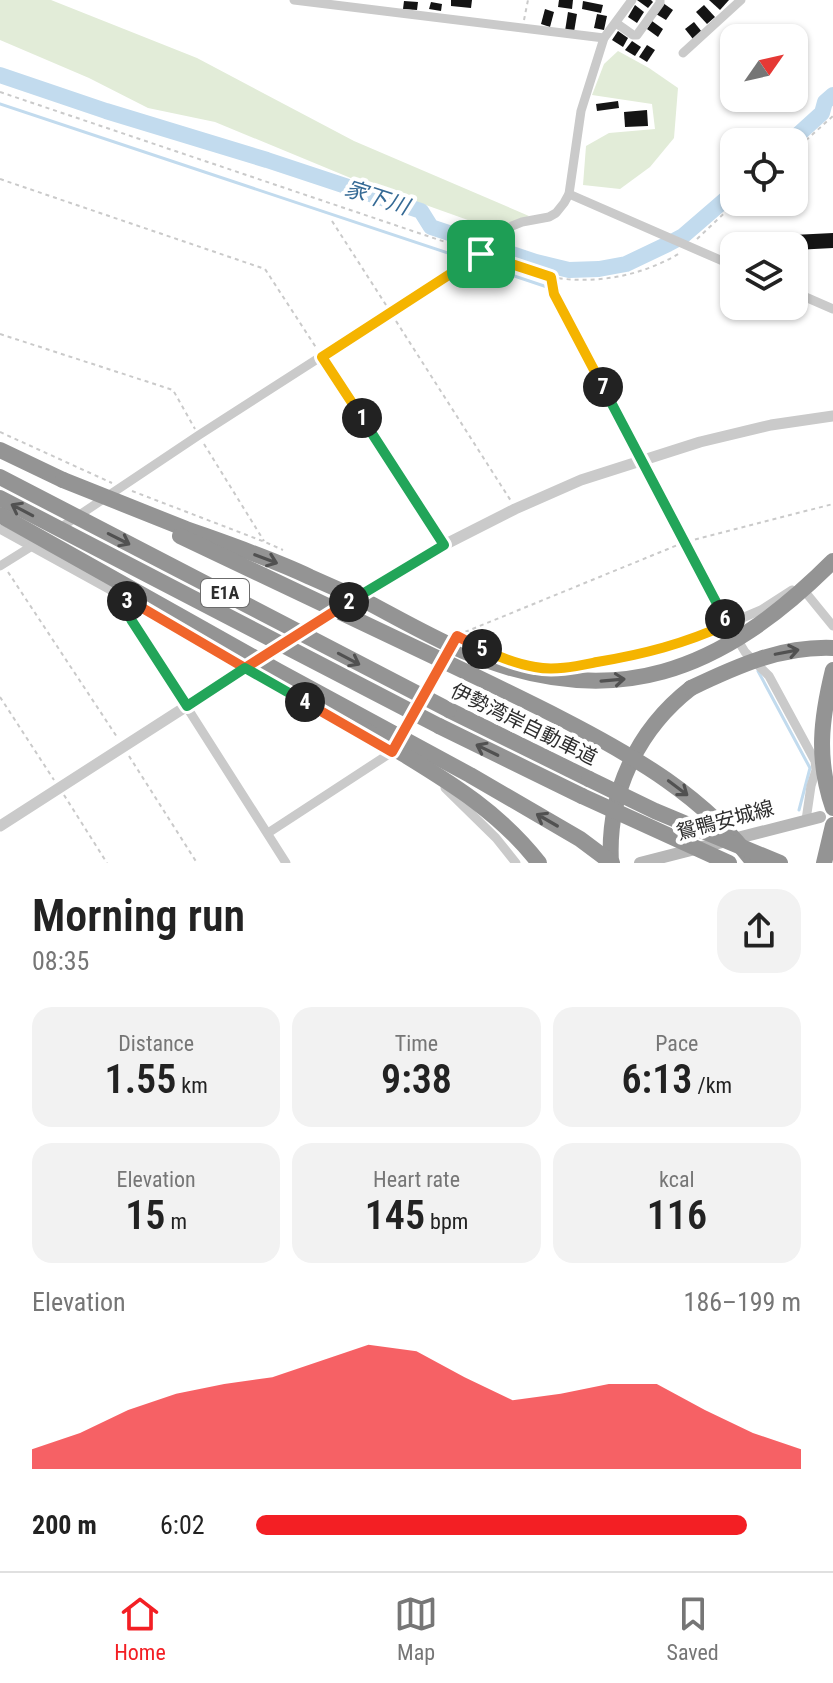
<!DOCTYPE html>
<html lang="en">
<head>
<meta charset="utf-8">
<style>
	:root { --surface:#fff; --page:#f2f2f2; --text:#222; --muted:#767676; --line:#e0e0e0; --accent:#f31f24 }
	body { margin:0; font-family:"Roboto Condensed","Noto Sans JP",sans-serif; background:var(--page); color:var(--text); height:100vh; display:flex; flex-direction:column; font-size:30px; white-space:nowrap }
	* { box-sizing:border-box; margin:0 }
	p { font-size:26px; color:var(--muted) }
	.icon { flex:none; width:44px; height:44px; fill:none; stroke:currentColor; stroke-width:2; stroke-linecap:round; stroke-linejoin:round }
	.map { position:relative; height:863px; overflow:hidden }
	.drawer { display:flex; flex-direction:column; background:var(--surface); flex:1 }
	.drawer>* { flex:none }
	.needle { width:52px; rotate:56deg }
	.controls { position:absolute; left:720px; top:24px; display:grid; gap:16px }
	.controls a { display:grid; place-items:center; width:88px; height:88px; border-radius:16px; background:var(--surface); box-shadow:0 2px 6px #0004; font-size:40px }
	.pin { position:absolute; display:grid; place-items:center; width:68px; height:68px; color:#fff; margin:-34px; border-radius:16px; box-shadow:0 4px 12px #0006 }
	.km { position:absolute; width:40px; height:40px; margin:-20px; border-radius:50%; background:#222; color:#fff; font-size:22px; line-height:40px; text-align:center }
	.round { display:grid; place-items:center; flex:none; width:84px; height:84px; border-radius:24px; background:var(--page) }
	.summary { display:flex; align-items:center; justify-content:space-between; height:136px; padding:0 32px }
	h1 { font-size:44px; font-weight:600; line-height:60px }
	.metrics { display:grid; grid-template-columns:repeat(3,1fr); gap:12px; height:136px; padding:8px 32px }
	.metrics div { display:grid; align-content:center; border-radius:20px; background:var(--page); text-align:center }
	.metrics b { font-size:40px; font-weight:600 }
	.metrics small { font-size:22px; font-weight:400 }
	.metrics p { font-size:22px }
	.chart { height:224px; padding:16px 32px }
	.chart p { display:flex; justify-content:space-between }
	.chart svg { width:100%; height:144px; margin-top:8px; fill:var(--accent); opacity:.7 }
	ul { padding:0 32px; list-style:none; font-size:26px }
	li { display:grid; grid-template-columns:128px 96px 1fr; align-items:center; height:60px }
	li i { height:20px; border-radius:10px; background:var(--accent) }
	.tabs { display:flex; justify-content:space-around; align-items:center; height:112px; border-top:2px solid var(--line); background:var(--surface); font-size:22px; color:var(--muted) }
	.tabs a { display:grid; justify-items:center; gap:4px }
	.tabs .current { color:var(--accent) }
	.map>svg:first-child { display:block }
</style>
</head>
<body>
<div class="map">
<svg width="833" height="863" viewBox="0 0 833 863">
	<rect width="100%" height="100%" fill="#fff"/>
	<g fill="#e2ecd8">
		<polygon points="0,0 51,0 197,58 354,141 529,216 497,229 479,224 353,179 215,122 148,108 89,78 0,40"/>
		<polygon points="618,51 649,68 678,88 674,138 650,167 620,189 583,185 586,146 609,133 655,129 652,104 592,95 604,64"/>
	</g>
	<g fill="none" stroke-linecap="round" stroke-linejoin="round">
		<g stroke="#c2dbee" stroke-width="3">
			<polyline points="0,104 466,259"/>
			<polyline points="473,262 559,291 645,456"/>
			<polyline points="649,462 731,619"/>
			<polyline points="758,671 810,768 799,810"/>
		</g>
		<g stroke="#c2dbee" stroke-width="16">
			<polyline points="0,75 106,111 267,160 421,211 431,227 536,262 569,270 599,269 626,264 668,244 683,236 734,192"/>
			<polyline points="790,142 822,113 825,102 833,95"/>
		</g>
	</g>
	<g fill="#141414">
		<polygon points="451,0 472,0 471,8 451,6"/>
		<polygon points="559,0 573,0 572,9 558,7"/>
		<polygon points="637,0 651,0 653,2 648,8"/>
		<polygon points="709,0 729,0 720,10"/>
		<polygon points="404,1 418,2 417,10 403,9"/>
		<polygon points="583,1 603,5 601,13 582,9"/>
		<polygon points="431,2 442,4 441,11 429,9"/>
		<polygon points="663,3 673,10 666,20 656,14"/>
		<polygon points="635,5 644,12 637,23 628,17"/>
		<polygon points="704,5 715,17 707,24 696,12"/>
		<polygon points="545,9 554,12 550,27 541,24"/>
		<polygon points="568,12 577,14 574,32 565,31"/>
		<polygon points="597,14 607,16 604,30 594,28"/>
		<polygon points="652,21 663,29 658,37 647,29"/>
		<polygon points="694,22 702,32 693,39 685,29"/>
		<polygon points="618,31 628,38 623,47 612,40"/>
		<polygon points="632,41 641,47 635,56 625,50"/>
		<polygon points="647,45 655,50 647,62 639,57"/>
		<polygon points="618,101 619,108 597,111 596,104"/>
		<polygon points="647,110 648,126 625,127 624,112"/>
		<polygon points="833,233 833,248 795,250 793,235"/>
	</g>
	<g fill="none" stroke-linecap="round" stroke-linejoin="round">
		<g stroke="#cacaca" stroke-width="2" stroke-dasharray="4 4" stroke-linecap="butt">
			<polyline points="524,20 528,0"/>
			<polyline points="0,92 469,250"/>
			<polyline points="794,151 833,116"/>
			<polyline points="0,179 265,269 317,349"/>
			<polyline points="332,221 386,305"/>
			<polyline points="697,239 736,202"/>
			<path d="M 490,257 C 510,263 531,273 551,277 C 595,285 642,276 680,253"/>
			<polyline points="551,277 554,294 636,450"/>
			<polyline points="396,321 511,501"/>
			<polyline points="0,334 173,390 195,429"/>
			<polyline points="327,365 439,538"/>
			<polyline points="0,432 112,483"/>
			<polyline points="204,444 264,541"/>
			<polyline points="647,470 724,617"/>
			<polyline points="132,491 265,542 283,550"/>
			<polyline points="8,572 117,737"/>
			<polyline points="465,632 685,542 833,504"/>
			<path d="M 575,666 C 625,657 671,649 719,628"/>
			<polyline points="0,697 54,780"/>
			<polyline points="129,756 197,863"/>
			<polyline points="64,795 107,863"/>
		</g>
		<g stroke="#cacaca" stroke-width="9">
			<polyline points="294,0 604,38"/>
			<polyline points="616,23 633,35 637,35 660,3 660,0"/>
			<polyline points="683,53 741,0"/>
			<polyline points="569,194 734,266"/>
			<polyline points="794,292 833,309"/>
			<polyline points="0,529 127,599 362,735"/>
			<polyline points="57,530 199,435 481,254 512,226 522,222 549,217 556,213 564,203 569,194 581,111 604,38 632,0"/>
			<polyline points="0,566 45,538"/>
			<polyline points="802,588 833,626"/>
			<polyline points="792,590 761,610 728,624 745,652 769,676 815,761 816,770 811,786 806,820"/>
			<polyline points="127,599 126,610 132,621 286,863"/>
			<polyline points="445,788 496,838 516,863"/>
			<polyline points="268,833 392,752 457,636"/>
		</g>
		<polyline stroke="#cacaca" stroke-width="11" points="0,826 366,591 444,545 515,509 581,480 700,442 771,425 833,416"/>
		<polyline stroke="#b7b7b7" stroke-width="12" points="640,863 820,817"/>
		<g stroke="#949494" stroke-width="16">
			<polyline points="0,450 63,480"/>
			<path d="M 833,670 C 821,719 816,759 833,808"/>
			<polyline points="449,710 589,779"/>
			<polyline points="439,726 582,796"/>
			<path d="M 611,863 C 607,794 637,730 691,688"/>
			<polyline points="824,863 833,825"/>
		</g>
		<g stroke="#949494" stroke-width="16">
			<polyline points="0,477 449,710"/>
			<path d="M 63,480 C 104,496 145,513 186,529 C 228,544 270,558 310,577 C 330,586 351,595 371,604 C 401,620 431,637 463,651 C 614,715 722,672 833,561"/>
			<polyline points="0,498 439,726"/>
			<polyline points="0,515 278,671 470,775 580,839 612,863"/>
			<path d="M 180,536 C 266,577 351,617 437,658 C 479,678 521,698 562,719 C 634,756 705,797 754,863"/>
			<path d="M 691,688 C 737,666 781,646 833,648"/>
			<path d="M 360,727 C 426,770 489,799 539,863"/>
			<polyline points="589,779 655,811 780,863"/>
			<polyline points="582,796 729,863"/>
		</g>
	</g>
	<defs><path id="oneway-shaft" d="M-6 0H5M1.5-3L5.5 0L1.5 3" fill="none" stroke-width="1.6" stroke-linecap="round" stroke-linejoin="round" transform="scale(2)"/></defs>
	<g stroke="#515151">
		<use href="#oneway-shaft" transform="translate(22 510) rotate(-152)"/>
		<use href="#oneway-shaft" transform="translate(119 539) rotate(27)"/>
		<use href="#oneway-shaft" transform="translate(266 559) rotate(21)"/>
		<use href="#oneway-shaft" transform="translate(787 652) rotate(-11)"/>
		<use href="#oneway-shaft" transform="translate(349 659) rotate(28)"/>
		<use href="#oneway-shaft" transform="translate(613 680) rotate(-5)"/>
		<use href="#oneway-shaft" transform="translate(487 750) rotate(-154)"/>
		<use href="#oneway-shaft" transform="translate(678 788) rotate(37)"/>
		<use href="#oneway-shaft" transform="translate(547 820) rotate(-150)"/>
	</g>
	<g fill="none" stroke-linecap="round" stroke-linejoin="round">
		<g stroke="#fff" stroke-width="16">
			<polyline id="split-1" points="362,418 322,357 481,254"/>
		</g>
		<g stroke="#fff" stroke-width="16">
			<polyline id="split-2" points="349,602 444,545 362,418"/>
		</g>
		<g stroke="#fff" stroke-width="16">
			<polyline id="split-3" points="127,601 127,599 245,668 349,602"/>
		</g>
		<g stroke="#fff" stroke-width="16">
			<polyline id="split-4" points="127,601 126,610 132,621 187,706 245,668 305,702"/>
		</g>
		<g stroke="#fff" stroke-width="16">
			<polyline id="split-5" points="305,702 392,752 457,636 482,649"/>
		</g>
		<g stroke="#fff" stroke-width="16">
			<path id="split-6" d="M 482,649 C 499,657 516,664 535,667 C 555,671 577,666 597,662 C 645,654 683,644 728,624 L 725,619"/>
		</g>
		<g stroke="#fff" stroke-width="16">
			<polyline id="split-7" points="603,387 725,619"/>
		</g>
		<g stroke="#fff" stroke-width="16">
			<polyline id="split-8" points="481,254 551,277 554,294 603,387"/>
		</g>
		<use href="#split-1" stroke="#f5b400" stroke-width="10"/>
		<use href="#split-2" stroke="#22a559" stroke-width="10"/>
		<use href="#split-3" stroke="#f0652b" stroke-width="10"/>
		<use href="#split-4" stroke="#22a559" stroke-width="10"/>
		<use href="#split-5" stroke="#f0652b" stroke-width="10"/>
		<use href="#split-6" stroke="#f5b400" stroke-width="10"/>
		<use href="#split-7" stroke="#22a559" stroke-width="10"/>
		<use href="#split-8" stroke="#f5b400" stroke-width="10"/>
	</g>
	<g text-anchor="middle" stroke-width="8" stroke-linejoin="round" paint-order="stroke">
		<rect fill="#fff" stroke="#6c6c6c" stroke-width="2" x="201" y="579" width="48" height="28" rx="6"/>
		<g font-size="18" font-weight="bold" fill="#2d2d2d">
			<text x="225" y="599">E1A</text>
		</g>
		<g font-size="20" fill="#2d2d2d" stroke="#fff">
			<text transform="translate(524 724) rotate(26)" y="7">伊勢湾岸自動車道</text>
			<text transform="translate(725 820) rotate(-15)" y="7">鴛鴨安城線</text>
		</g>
		<g font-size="22" font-style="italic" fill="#356a95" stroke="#fff">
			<text transform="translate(377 197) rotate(18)" y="8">家下川</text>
		</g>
	</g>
</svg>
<div class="controls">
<a><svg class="needle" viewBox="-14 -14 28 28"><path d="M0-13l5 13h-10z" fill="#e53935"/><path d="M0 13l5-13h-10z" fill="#767676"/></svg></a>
<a><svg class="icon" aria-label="locate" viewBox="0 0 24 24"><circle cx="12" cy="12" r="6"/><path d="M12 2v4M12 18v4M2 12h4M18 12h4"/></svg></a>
<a><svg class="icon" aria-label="layers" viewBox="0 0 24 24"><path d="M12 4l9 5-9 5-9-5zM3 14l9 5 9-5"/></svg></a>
</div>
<div class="pin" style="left:481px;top:254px;background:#1e9e55"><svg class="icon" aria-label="arrive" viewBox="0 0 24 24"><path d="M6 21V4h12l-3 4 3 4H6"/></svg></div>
<b class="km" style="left:362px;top:418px">1</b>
<b class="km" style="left:349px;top:602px">2</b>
<b class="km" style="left:127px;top:601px">3</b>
<b class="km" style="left:305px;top:702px">4</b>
<b class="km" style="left:482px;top:649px">5</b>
<b class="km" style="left:725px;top:619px">6</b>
<b class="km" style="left:603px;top:387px">7</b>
</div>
<section class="drawer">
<div class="summary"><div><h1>Morning run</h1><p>08:35</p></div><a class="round"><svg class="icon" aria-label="share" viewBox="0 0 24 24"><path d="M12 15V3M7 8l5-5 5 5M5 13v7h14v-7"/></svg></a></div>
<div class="metrics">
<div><p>Distance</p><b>1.55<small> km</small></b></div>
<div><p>Time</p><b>9:38</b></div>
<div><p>Pace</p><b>6:13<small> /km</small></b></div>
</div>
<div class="metrics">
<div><p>Elevation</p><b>15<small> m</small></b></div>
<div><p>Heart rate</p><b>145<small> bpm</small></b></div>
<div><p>kcal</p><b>116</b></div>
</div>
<div class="chart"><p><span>Elevation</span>186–199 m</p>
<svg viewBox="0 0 160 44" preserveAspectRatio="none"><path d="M0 44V38L10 33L20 26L30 21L40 18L50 16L60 11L70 6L80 8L90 16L100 23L110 21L120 18L130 18L140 26L150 33L160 38V44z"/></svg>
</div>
<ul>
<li><b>200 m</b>6:02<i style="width:90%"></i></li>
</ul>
</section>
<nav class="tabs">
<a class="current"><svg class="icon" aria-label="home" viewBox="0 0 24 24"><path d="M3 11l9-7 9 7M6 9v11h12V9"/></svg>Home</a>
<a><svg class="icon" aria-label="map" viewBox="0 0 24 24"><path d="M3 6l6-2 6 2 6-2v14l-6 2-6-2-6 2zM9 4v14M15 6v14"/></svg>Map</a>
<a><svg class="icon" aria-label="saved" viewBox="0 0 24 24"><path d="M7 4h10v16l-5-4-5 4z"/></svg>Saved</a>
</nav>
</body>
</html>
